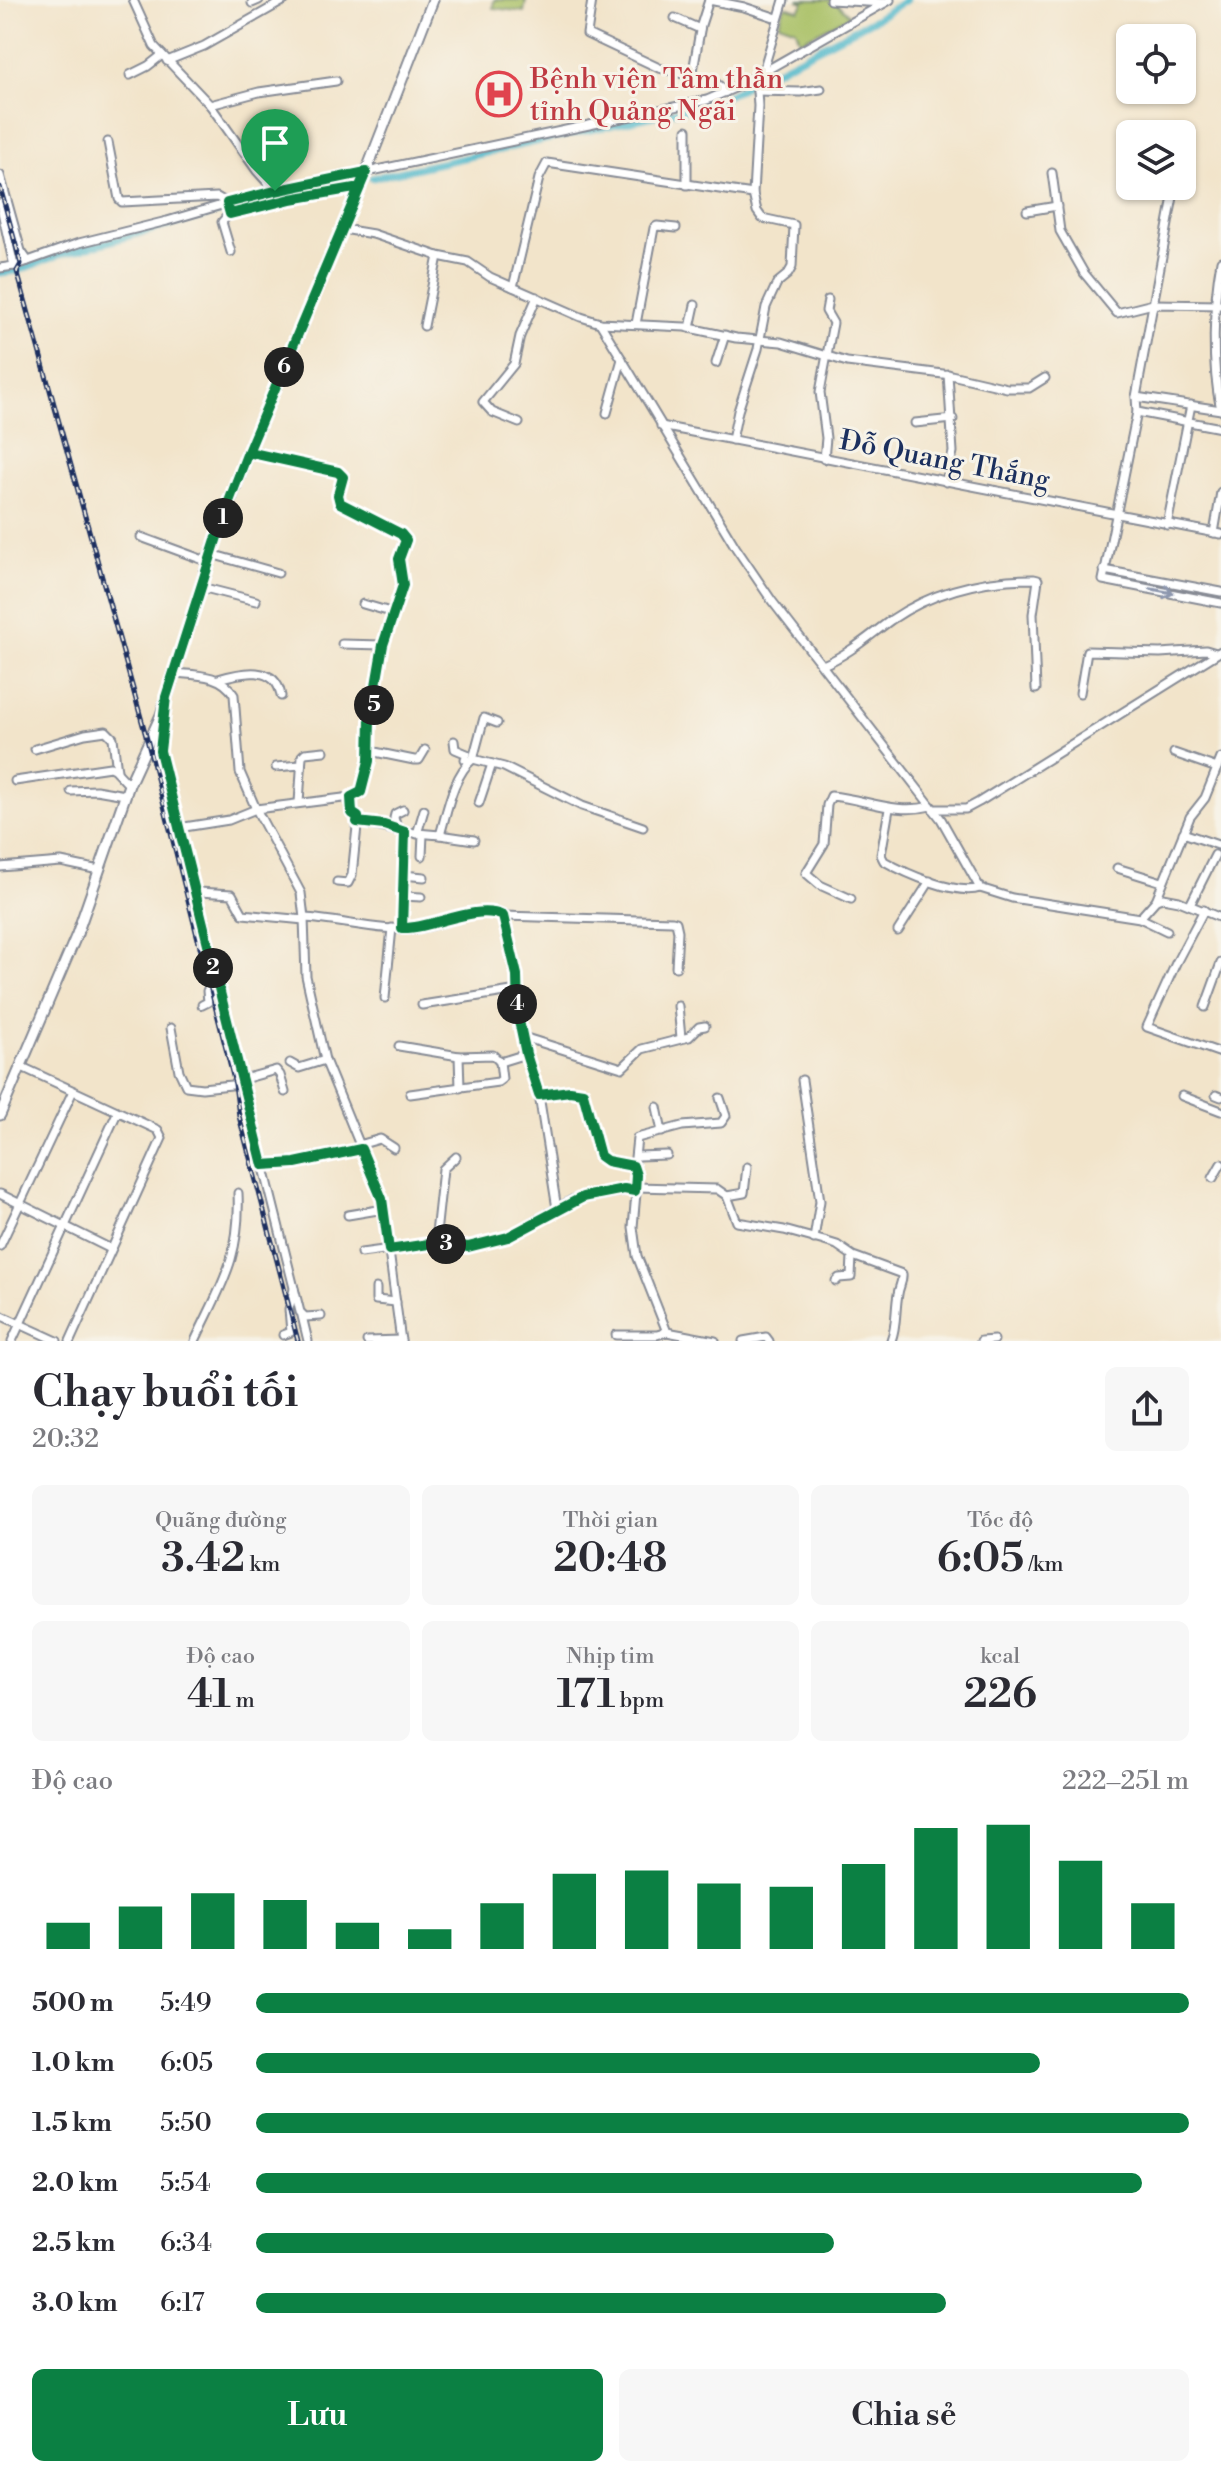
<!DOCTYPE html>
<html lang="vi">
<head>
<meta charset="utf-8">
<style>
	:root { --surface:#fff; --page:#f7f7f7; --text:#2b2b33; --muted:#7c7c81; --accent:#0b8043 }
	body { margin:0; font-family:"Libre Bodoni",serif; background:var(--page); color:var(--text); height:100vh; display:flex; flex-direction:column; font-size:30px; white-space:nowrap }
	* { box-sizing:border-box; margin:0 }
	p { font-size:26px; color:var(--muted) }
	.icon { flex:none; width:44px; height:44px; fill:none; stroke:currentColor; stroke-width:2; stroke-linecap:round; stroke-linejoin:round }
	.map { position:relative; height:1341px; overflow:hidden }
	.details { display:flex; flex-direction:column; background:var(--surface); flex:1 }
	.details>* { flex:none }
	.buttons { position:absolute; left:1116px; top:24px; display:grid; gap:16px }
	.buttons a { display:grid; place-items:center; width:80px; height:80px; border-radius:12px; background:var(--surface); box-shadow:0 2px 6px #0004; font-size:40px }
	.pin { position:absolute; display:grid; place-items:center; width:68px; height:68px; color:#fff; margin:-82px -34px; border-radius:50% 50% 50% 0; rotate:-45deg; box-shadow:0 0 8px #0007 }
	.pin .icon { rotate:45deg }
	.km { position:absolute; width:40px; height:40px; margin:-20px; border-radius:50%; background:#222; color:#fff; font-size:22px; line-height:40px; text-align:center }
	.round { display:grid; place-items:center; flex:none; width:84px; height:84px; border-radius:12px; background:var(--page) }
	.overview { display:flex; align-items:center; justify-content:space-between; height:136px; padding:0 32px }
	h1 { font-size:44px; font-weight:600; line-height:60px }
	.stats { display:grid; grid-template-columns:repeat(3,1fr); gap:12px; height:136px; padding:8px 32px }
	.stats div { display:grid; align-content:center; border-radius:12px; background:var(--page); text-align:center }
	.stats b { font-size:40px; font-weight:600 }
	.stats small { font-size:22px; font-weight:400 }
	.stats p { font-size:22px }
	.chart { height:224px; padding:16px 32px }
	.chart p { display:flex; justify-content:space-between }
	.chart svg { width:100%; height:144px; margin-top:8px; stroke:var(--accent); stroke-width:6 }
	.button { display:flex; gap:16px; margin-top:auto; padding:16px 32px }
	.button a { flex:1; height:92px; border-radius:12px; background:var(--accent); color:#fff; font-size:32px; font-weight:600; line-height:92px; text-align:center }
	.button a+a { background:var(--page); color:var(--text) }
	ul { padding:0 32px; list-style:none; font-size:26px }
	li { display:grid; grid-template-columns:128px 96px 1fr; align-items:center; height:60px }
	li i { height:20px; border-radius:10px; background:var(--accent) }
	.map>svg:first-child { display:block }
</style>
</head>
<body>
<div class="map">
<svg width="1221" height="1341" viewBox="0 0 1221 1341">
	<rect width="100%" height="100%" fill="#f7f3e8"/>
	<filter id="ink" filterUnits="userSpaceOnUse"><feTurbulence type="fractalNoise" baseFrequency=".0125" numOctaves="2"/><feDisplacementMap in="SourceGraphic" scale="16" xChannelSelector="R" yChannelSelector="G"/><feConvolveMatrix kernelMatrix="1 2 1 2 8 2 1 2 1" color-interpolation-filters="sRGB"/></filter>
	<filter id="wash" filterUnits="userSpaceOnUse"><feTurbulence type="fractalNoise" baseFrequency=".006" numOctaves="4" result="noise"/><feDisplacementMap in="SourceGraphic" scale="32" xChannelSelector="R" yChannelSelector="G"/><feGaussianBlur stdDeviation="1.8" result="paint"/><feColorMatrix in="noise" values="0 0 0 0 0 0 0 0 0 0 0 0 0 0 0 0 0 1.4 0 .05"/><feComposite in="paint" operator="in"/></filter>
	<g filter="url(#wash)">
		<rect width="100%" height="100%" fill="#f2e4ca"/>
		<g fill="#aac167" stroke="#627862" stroke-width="2">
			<polygon points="494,0 526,0 524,12 493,8"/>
			<polygon points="797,0 833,0 850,16 800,41 796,29 779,23 785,6 799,10 804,2"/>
		</g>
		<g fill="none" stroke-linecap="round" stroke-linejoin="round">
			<g stroke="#4db7ca" stroke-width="7">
				<polyline points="372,178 713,103 877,18 906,0"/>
				<polyline points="0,273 17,271 59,255 304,189 345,183"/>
			</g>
		</g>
	</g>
	<g filter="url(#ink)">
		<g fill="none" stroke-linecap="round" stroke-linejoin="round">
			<g stroke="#868a94" stroke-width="11">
				<g id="minor">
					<polyline points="133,0 154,46 210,105 257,171 275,191"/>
					<polyline points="592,0 587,34 659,68 715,82 726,92"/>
					<polyline points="830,0 884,3"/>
					<polyline points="252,3 259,0"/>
					<polyline points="675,18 700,29"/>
					<polyline points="167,61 204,46 285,0"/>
					<polyline points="763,71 784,0"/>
					<polyline points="130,75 148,66 162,55"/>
					<polyline points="692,77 701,25 709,0 744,7 777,18"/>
					<polyline points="757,91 800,92 821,89"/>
					<polyline points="210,105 259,92 336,81"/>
					<polyline points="108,142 119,199 122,202 217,197 227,203 230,214"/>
					<polyline points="1182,147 1183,144"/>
					<polyline points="1052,173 1060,231 1084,273 1117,313 1153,304 1221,305"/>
					<polyline points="0,175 21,251 28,261"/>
					<polyline points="687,185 687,130"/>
					<polyline points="1175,186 1136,397 1137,412 1103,580 1221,603"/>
					<polyline points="0,203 14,266"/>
					<polyline points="1027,211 1057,206"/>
					<polyline points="343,229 373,234 438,256 468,262 490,277 581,317 600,323 685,327 736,338 781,342 847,362 951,375 1007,388 1029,388 1045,378"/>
					<polyline points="231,252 222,222 228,215 291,199 360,187"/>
					<polyline points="0,268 14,266 79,243 167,221 249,197 707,100 737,87 890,0"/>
					<polyline points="513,287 539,178 547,163 753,194"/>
					<polyline points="600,323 736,548 772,601 941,819 980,888 1012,898 1140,918 1156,900 1163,898 1179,901 1221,918"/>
					<polyline points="636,324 654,228 657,226 676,228"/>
					<polyline points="424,326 438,256"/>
					<polyline points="690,328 695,305"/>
					<polyline points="716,363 725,335"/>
					<polyline points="1136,397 1221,410"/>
					<path d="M 1221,410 C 1211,366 1213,305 1221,261"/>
					<polyline points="1137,412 1221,428"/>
					<polyline points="607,413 622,359"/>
					<polyline points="519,423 492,412 483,402 514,364 520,336 537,297"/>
					<polyline points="915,423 953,419"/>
					<polyline points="661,426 1221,534"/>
					<polyline points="732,440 738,411 758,349 766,307 777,283 788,274 792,267 794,225 762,218 757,211 753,194 758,106 756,75"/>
					<polyline points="824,459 826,438 820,392 833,323 826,311 828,300"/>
					<polyline points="946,482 953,452 948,374"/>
					<polyline points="1167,525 1191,405"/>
					<polyline points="1214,533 1221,492"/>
					<polyline points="141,537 209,562"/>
					<polyline points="211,554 278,573"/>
					<polyline points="1104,570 1221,592"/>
					<polyline points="201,587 256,601"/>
					<polyline points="363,604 394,613"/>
					<polyline points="342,644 383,645"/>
					<path d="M 823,665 C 849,654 869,636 891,620 C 934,591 982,579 1034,579 L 1038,580 L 1033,614 L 1036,689"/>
					<path d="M 175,673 C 197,675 222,674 234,695 L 240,772 L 256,809 L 301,893 L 304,918 L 306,976 L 325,1060 L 382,1199 L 401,1341"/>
					<path d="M 218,679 C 242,672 276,664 281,696"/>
					<polyline points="1080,693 1087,651 1160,653 1206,650 1216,653"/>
					<polyline points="166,707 160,751 300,1312 305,1317 321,1316"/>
					<polyline points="454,741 455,749 467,754 465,759 469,761"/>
					<polyline points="35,749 85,734 106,731 113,738 117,771"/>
					<polyline points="370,751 414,760 419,760 425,750"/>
					<polyline points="1174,753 1217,768"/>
					<polyline points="473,759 484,718 497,723"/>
					<polyline points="276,767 301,765"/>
					<polyline points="15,781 110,767 114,769 129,785"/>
					<polyline points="71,791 96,790 125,795"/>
					<polyline points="299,803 302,756 305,753 324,751"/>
					<polyline points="479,803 492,764"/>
					<path d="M 889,809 L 881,855 L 884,861 C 905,873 956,896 980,888"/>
					<polyline points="933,809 966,809 979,802 1221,651"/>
					<path d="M 357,822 L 405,832 L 440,835 C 447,812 453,775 473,759 L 504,767 L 582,806 L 643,827"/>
					<path d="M 178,828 L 229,820 L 256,809 L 351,797 L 361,792 L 369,761 L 370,720 L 383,645 L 403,585 L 399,559 L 405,537 L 340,503 C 335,494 344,485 341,475 L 338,472 L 248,452"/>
					<polyline points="398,830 394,818 395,814 403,810"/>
					<polyline points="1183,833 1218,845"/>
					<polyline points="417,834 424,810"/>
					<polyline points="440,835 474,840"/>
					<polyline points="422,856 423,834"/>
					<polyline points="0,867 61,862 99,870"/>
					<polyline points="1117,868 1162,882"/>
					<polyline points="403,875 424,877"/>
					<polyline points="337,882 348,883 352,875 358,817 352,813 351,797"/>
					<polyline points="193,889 199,892 232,894 243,914 304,920"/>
					<polyline points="402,896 421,897"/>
					<path d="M 851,899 L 820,885 L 806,873 L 824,844 L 827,805 L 831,796 C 866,799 895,815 931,806"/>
					<polyline points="1156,900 1190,817 1205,798 1221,758"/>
					<polyline points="1190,905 1215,855"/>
					<polyline points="1204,910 1176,963 1147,1027 1221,1053"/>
					<polyline points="503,916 672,921 676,922 678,931 676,967"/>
					<path d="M 304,918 C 344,920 384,934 424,927 C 449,923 477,904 503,916 L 517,975 L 518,1016 L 526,1054 L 539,1095 L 557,1209"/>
					<polyline points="1140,918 1167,931"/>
					<polyline points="402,928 405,832"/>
					<polyline points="898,931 930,881"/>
					<polyline points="385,998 392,928"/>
					<polyline points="202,1005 208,1002 207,991 215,976"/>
					<polyline points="422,1005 518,990"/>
					<polyline points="678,1006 681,1038"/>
					<polyline points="1205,1007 1221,963"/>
					<polyline points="171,1028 179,1071 186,1086 202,1088 241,1084"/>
					<polyline points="523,1037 622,1068 642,1049 689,1037 699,1027 705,1026"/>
					<polyline points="399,1046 459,1056 493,1055 500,1062 526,1054"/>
					<polyline points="459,1056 460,1088"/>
					<polyline points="290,1063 299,1068 325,1060"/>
					<polyline points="22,1067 158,1130 162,1138 70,1341"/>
					<polyline points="240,1080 276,1070 280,1075 285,1092"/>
					<polyline points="802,1080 820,1201 814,1239"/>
					<polyline points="410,1094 498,1082 502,1079 500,1062"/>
					<polyline points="539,1095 570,1091 583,1093 600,1156 607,1161 633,1166 636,1171 635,1188"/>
					<polyline points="1216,1095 1221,1097"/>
					<polyline points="1182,1096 1221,1111"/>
					<polyline points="657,1107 662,1132"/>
					<polyline points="359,1145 380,1139 394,1148"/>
					<polyline points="637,1156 667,1155"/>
					<polyline points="263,1165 295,1163 361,1149"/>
					<polyline points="634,1167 637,1138 682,1126 721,1123 726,1116 720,1098"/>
					<polyline points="1213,1178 1221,1164"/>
					<path d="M 635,1187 L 717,1189 L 727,1196 L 737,1222 L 784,1230 L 824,1241 L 837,1245 L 853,1256 L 902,1274 C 903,1282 899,1286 898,1294 C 895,1310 897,1325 891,1341"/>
					<polyline points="0,1194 111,1249"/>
					<polyline points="727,1196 744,1193 747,1167"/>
					<polyline points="348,1215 384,1209"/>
					<polyline points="435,1243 443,1169 456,1157"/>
					<polyline points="0,1246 73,1091"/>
					<polyline points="361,1253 435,1243 468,1247 508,1237 572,1200 633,1189 636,1193 633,1227 637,1256 667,1332 715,1341"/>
					<polyline points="836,1281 839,1278 851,1277 852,1256"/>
					<polyline points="376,1288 376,1300 396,1302"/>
					<polyline points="0,1315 57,1341"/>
					<polyline points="302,1316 308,1341"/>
					<polyline points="283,1335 291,1332 289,1309 294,1289"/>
					<polyline points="616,1335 657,1335 667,1332"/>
					<polyline points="12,1341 117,1113"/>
					<path d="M 195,1341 C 221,1285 241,1258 238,1193"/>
					<polyline points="367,1341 401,1340"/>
					<polyline points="743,1341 766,1337 769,1341"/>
					<polyline points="981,1341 994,1340"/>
				</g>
			</g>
			<g stroke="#868a94" stroke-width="13">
				<polyline id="major" points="0,1115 77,934 129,785 161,715 211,554 248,452 366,172 433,0"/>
			</g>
			<use href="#minor" stroke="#fff" stroke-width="7"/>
			<use href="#major" stroke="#fff" stroke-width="9"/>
			<g stroke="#1b2f5e" stroke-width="5">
				<polyline id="rail" points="0,187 21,264 17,271 148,743 235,1084 239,1116 298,1341"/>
			</g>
			<use href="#rail" stroke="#f7f3e8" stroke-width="2" stroke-dasharray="6" stroke-linecap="butt"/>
		</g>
		<defs><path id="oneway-shaft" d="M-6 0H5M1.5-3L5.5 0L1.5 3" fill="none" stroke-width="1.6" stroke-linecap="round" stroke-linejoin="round" transform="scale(2)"/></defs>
		<use stroke="#8d97ae" href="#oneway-shaft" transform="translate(1162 591) rotate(11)"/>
	</g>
	<g fill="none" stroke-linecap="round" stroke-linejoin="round" filter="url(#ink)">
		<g stroke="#fff" stroke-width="16">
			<path id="route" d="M 275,191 L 366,172 L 248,452 L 225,512 L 166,697 L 160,751 L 263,1165 L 295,1163 L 361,1149 L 382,1199 L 389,1250 L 435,1243 L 468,1247 L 508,1237 L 583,1197 L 624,1189 L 635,1191 L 636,1175 L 633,1166 L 607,1161 L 600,1156 L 583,1093 L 570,1091 L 539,1095 L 526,1054 L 518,1016 L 517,975 L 503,916 C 475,903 433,929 402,928 L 405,832 L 384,825 L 357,822 L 358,817 L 352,813 L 351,797 L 361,792 L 369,761 L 370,720 L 383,645 L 403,585 L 399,559 L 406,540 L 401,534 L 340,503 L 338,495 L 343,477 L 338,472 L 248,452 L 360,187 L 291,199 L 230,214 L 227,203 L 275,191"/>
		</g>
		<use href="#route" stroke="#0b8043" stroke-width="10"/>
	</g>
	<defs>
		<g id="hospital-ring" transform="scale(2.3)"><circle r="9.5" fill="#f7f3e8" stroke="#e0444e" stroke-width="1.5"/><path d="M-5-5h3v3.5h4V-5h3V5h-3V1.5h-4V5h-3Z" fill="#e0444e"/></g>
	</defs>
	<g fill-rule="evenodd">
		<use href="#hospital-ring" x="499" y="94"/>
	</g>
	<g text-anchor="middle" stroke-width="6" stroke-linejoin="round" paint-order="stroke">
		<g font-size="28" fill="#be3a42" stroke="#f7f3e8" text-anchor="start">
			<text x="530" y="88">Bệnh viện Tâm thần<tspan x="530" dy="32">tỉnh Quảng Ngãi</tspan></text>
		</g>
		<g font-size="28" fill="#1b2f5e" stroke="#f7f3e8">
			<text transform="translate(945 459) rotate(11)" y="10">Đỗ Quang Thắng</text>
		</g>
	</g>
</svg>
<div class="buttons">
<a><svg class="icon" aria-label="locate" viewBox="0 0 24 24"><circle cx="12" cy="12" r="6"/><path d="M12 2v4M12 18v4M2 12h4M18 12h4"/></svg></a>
<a><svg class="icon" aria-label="layers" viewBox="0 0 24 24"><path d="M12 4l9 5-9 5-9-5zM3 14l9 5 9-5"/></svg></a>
</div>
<div class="pin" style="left:275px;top:191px;background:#1e9e55"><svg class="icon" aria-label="arrive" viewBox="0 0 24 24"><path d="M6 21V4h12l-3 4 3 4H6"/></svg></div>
<b class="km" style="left:223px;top:518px">1</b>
<b class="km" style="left:213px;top:968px">2</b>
<b class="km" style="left:446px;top:1244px">3</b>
<b class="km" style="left:517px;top:1004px">4</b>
<b class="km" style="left:374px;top:705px">5</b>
<b class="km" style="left:284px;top:367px">6</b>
</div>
<section class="details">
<div class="overview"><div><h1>Chạy buổi tối</h1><p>20:32</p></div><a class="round"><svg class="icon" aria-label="share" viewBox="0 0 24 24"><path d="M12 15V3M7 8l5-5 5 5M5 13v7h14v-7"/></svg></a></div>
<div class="stats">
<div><p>Quãng đường</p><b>3.42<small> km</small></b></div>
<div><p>Thời gian</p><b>20:48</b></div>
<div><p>Tốc độ</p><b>6:05<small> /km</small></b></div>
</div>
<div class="stats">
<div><p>Độ cao</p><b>41<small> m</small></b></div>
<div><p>Nhịp tim</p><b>171<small> bpm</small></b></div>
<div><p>kcal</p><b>226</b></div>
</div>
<div class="chart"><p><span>Độ cao</span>222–251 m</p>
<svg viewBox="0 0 160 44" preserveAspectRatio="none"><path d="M5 44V36M15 44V31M25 44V27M35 44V29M45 44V36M55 44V38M65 44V30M75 44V21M85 44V20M95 44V24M105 44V25M115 44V18M125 44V7M135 44V6M145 44V17M155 44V30"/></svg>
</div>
<ul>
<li><b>500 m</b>5:49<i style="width:100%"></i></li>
<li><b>1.0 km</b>6:05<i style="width:84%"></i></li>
<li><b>1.5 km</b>5:50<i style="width:100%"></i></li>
<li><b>2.0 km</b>5:54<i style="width:95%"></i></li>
<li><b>2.5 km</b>6:34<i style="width:62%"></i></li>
<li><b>3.0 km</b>6:17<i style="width:74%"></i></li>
</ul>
<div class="button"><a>Lưu</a><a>Chia sẻ</a></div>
</section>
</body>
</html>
